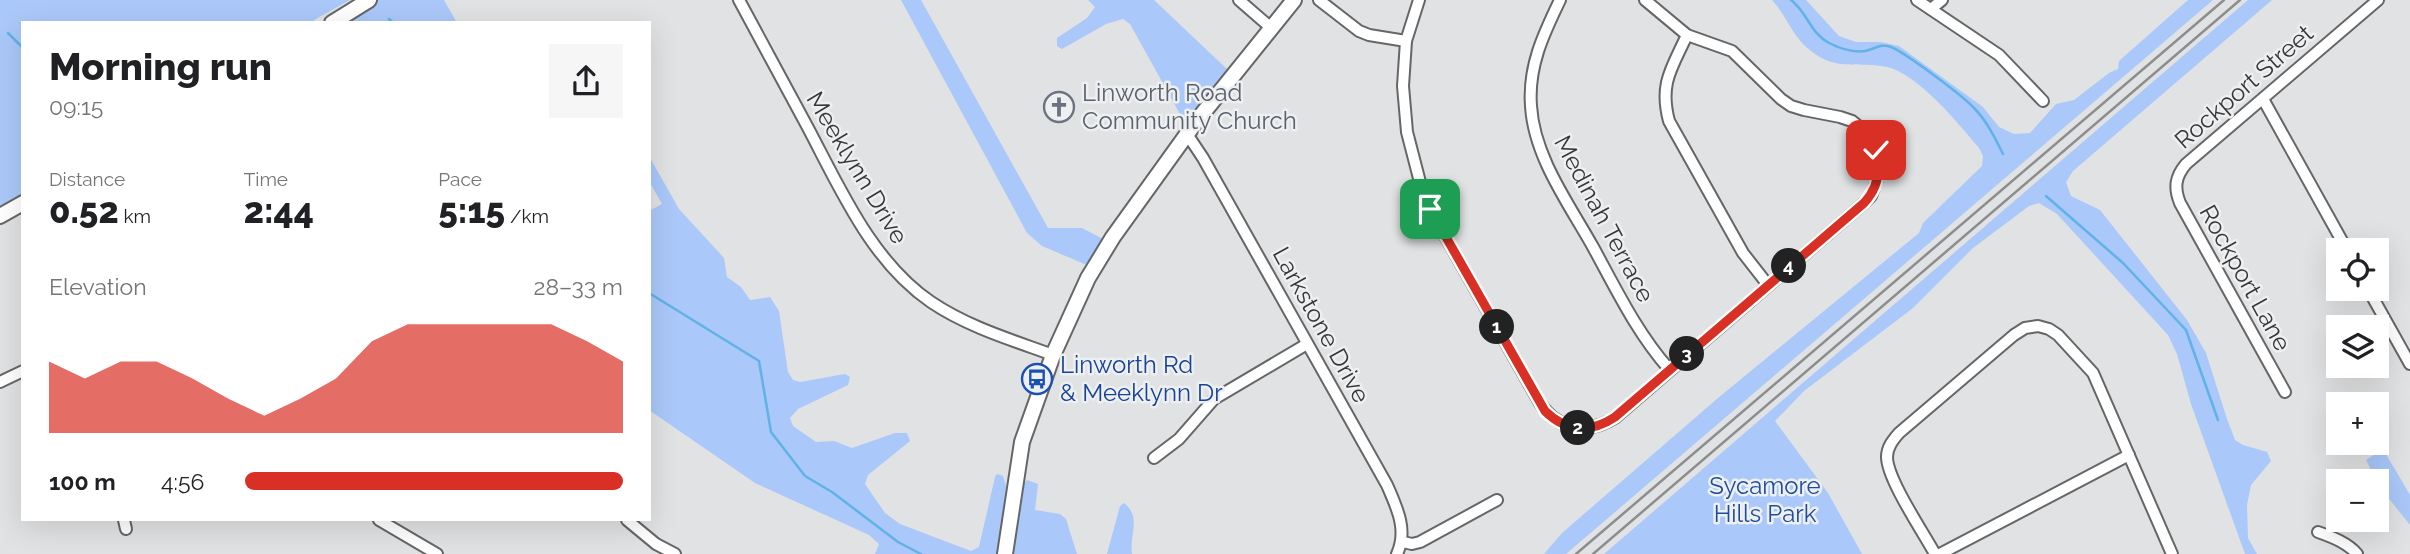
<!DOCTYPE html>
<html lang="en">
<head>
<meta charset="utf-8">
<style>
	:root { --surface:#fff; --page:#f6f6f6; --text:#202124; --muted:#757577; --accent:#d93025 }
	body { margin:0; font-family:Raleway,sans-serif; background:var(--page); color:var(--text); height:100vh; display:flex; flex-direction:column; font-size:26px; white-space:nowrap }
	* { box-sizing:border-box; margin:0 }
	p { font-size:23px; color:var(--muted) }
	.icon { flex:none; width:38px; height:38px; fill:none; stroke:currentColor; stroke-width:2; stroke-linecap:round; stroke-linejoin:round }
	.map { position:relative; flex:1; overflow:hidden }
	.panel { position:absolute; left:21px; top:21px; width:630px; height:500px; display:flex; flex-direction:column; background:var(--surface); border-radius:0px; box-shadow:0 7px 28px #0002 }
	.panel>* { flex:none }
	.controls { position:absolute; left:2326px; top:238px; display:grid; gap:14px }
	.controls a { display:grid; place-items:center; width:63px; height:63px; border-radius:0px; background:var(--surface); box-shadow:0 7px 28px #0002; font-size:35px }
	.pin { position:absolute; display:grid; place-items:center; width:60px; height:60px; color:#fff; margin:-30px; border-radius:14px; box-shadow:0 4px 10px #0006 }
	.km { position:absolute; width:35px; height:35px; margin:-18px; border-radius:50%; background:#222; color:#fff; font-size:19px; line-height:35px; text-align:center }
	.round { display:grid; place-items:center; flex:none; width:74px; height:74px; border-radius:0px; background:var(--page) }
	.headline { display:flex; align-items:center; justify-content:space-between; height:119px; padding:0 28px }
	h1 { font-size:38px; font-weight:800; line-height:52px }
	.figures { display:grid; grid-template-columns:repeat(3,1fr); gap:10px; height:119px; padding:7px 28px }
	.figures div { display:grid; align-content:center }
	.figures b { font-size:35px; font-weight:800 }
	.figures small { font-size:19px; font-weight:400 }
	.figures p { font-size:19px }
	.chart { height:196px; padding:14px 28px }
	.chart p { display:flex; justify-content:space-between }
	.chart svg { width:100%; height:126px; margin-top:7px; fill:var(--accent); opacity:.7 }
	ul { padding:0 28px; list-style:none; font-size:23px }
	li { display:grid; grid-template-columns:112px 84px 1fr; align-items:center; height:52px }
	li i { height:18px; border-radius:9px; background:var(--accent) }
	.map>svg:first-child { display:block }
</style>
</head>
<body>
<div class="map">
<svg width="2410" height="554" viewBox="0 0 2410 554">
	<rect width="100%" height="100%" fill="#e1e2e3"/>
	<g fill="#aac8f9">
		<polygon points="0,0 350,0 314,20 315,23 23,23 23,203 0,216"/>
		<polygon points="377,0 444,0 457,23 342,23"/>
		<polygon points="901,0 921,0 1048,228 1082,228 1105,240 1089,266 1042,246 1027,233"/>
		<polygon points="1088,0 1154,0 1229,71 1186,125 1130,24 1123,19 1106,24 1062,49 1057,46 1057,38 1087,18 1095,7"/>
		<path d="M 1772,0 L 1806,0 L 1839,36 L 1856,42 L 1880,42 L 1899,46 L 1983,107 L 1999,127 L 2014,134 L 2030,133 L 2056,104 L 2074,100 L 2109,73 L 2118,69 L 2119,61 L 2188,0 L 2213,0 L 1566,554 L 1544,554 L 1562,533 L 1718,398 L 1919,233 L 1923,223 L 1982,166 L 1983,156 L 1979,148 C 1959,124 1918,74 1887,67 C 1859,61 1837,72 1811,51 C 1793,38 1787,16 1772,0 Z"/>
		<polygon points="2248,0 2272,0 2073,171 2066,182 2071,196 2100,210 2187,320 2206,353 2227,419 2235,440 2243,445 2267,452 2271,461 2251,485 2247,505 2248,538 2257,554 2245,554 2191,404 2177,354 2168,335 2057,214 2039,203 2029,206 1973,248 1913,308 1804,391 1775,421 1828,493 1862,554 1604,554"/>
		<polygon points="649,156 679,209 724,258 727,277 741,287 750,300 770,297 779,311 788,372 793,380 800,382 845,374 850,377 848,385 798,409 790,418 793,426 816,442 834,441 852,448 895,433 907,433 910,441 868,475 865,484 885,513 900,524 971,551 979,547 995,477 997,474 1003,476 1006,486 998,554 875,554 879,544 869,535 755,483 649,410 649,211 662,204 649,181"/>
		<polygon points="2383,449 2410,495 2410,525 2379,486 2366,460"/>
		<polygon points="1027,480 1038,484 1035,510 1060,514 1066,519 1077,554 1012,554 1021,487"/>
		<path d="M 1124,503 C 1142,517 1129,535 1132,554 L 1107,554 L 1120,506 Z"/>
	</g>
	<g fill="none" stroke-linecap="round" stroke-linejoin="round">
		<g stroke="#60b2e7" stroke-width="2.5">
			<path d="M 1791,0 C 1808,13 1810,33 1829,43 C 1841,49 1853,53 1865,51 C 1875,49 1881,43 1891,47 C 1906,53 1963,96 1974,108 C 1987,121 1995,138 2003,154"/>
			<polyline points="389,19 393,23"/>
			<polyline points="8,33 23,48"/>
			<polyline points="2046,196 2123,263 2186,330 2218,420"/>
			<polyline points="649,293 759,361 771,432 805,476 832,492 898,542 921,554"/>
		</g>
		<g stroke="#656667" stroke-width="14">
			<g id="minor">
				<path d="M 739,0 C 762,42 784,84 807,126 C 840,188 871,261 931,302 C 968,327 1012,340 1053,355"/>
				<polyline points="1239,0 1270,27"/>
				<polyline points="1319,0 1359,31 1369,35 1406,41"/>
				<path d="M 1419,0 L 1406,41 L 1403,86 L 1407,132 L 1421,186 L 1440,227 L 1540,403 C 1559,431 1588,435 1616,417 L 1864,203 L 1871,196 L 1877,180 L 1879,161 L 1876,150 L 1862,129 L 1852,121 L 1840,117 L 1804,110 L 1791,106 L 1781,99 L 1732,51 L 1687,35 L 1645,0"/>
				<path d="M 1560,0 C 1543,35 1528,67 1531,106 C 1534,157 1569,204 1593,247 C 1616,289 1637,333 1669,369"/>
				<polyline points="1917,0 1999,55 2043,101"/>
				<polyline points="1931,9 1942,0"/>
				<path d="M 1687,35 C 1672,68 1659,83 1669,121 L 1743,253 L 1768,285"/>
				<polyline points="2263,99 2347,250"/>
				<path d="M 1187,134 L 1203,158 L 1387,485 C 1397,508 1408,530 1397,554"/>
				<polyline points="2368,289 2410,364"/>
				<polyline points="0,382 23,371"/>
				<path d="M 2285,392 L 2180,203 C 2174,188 2175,177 2186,164 L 2378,0"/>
				<polyline points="1154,458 1179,439 1214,399 1307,344"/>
				<polyline points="124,520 126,529"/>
				<polyline points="379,520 437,554"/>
				<polyline points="627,520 656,544 675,554"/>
				<path d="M 2318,532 C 2332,537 2348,543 2357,554"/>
				<polyline points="1403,542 1412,544 1420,542 1497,500"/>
				<path d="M 1935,554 C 1923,532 1887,479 1887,457 C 1887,447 1893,440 1899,433 L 2014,335 L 2025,328 L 2038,326 L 2049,329 L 2058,335 L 2093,373 L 2172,554"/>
				<polyline points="1940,554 2129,455"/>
			</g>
		</g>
		<g stroke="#656667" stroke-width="18">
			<g id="secondary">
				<polyline points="332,23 369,0"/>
				<polyline points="0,216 23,203"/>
				<polyline points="1005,554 1022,442 1053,355 1088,278 1113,237 1195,123 1294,0"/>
			</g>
		</g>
		<use href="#minor" stroke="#fff" stroke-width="10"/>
		<use href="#secondary" stroke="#fff" stroke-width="14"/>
		<g stroke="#8c8d8e" stroke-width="2.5">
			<polyline points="1576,554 2224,0"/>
			<polyline points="1593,554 2240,0"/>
		</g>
	</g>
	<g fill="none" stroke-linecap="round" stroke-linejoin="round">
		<g stroke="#fff" stroke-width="14">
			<path id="route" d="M 1430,209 L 1545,411 C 1566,432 1591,433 1615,417 L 1864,203 C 1879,187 1881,169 1876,150"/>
		</g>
		<use href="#route" stroke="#d93025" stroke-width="9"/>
	</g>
	<defs>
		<g id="church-ring" transform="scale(1.575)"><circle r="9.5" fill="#eeeff0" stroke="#6b7280" stroke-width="1.5"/><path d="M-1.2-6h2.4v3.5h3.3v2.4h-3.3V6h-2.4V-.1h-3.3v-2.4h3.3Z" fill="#6b7280"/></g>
		<g id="bus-ring" transform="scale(1.575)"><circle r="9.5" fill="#eeeff0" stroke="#1a4fb4" stroke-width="1.5"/><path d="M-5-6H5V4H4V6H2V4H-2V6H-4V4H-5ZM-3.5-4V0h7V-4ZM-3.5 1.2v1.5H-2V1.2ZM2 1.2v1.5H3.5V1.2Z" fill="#1a4fb4"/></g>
	</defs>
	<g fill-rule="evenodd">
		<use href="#church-ring" x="1059" y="107"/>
		<use href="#bus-ring" x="1037" y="379"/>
	</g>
	<g text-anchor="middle" stroke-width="5" stroke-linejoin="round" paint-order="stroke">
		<g font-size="24" fill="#373738" stroke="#eeeff0">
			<text transform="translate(2244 87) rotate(-41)" y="8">Rockport Street</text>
			<text transform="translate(857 168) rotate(59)" y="8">Meeklynn Drive</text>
			<text transform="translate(1604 219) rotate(62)" y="8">Medinah Terrace</text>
			<text transform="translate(2245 278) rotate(61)" y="8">Rockport Lane</text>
			<text transform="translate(1321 325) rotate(61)" y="8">Larkstone Drive</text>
		</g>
		<g font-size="24" fill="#5b616d" stroke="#eeeff0" text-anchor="start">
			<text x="1082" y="101">Linworth Road<tspan x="1082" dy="28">Community Church</tspan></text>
		</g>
		<g font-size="24" fill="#164399" stroke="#eeeff0" text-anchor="start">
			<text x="1060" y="373">Linworth Rd<tspan x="1060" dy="28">&amp; Meeklynn Dr</tspan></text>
		</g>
		<g font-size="24" fill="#1e4d9e" stroke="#eeeff0">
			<text x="1765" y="494">Sycamore<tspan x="1765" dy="28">Hills Park</tspan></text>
		</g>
	</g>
</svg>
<div class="controls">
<a><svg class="icon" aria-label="locate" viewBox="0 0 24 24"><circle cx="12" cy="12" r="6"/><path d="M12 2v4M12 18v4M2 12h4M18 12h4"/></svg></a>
<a><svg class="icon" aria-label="layers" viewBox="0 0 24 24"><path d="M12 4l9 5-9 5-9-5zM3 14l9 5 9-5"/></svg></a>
<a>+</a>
<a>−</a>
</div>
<div class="pin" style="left:1430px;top:209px;background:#1e9e55"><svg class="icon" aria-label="arrive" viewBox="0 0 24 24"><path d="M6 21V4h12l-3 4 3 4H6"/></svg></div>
<div class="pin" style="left:1876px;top:150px;background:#d93025"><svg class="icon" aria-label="check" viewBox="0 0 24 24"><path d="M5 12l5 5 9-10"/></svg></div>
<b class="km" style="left:1497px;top:327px">1</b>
<b class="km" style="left:1578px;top:428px">2</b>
<b class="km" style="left:1687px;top:354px">3</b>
<b class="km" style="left:1789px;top:266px">4</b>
<section class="panel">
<div class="headline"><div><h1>Morning run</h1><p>09:15</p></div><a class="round"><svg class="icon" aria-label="share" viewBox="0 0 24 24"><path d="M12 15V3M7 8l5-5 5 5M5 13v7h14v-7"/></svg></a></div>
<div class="figures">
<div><p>Distance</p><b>0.52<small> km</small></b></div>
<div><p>Time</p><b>2:44</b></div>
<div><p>Pace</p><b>5:15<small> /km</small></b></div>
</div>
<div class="chart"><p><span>Elevation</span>28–33 m</p>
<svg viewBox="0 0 160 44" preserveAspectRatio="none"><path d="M0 44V19L10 25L20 19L30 19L40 25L50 32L60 38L70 32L80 25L90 12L100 6L110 6L120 6L130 6L140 6L150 12L160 19V44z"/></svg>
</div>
<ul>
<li><b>100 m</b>4:56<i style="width:100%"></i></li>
</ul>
</section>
</div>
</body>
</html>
